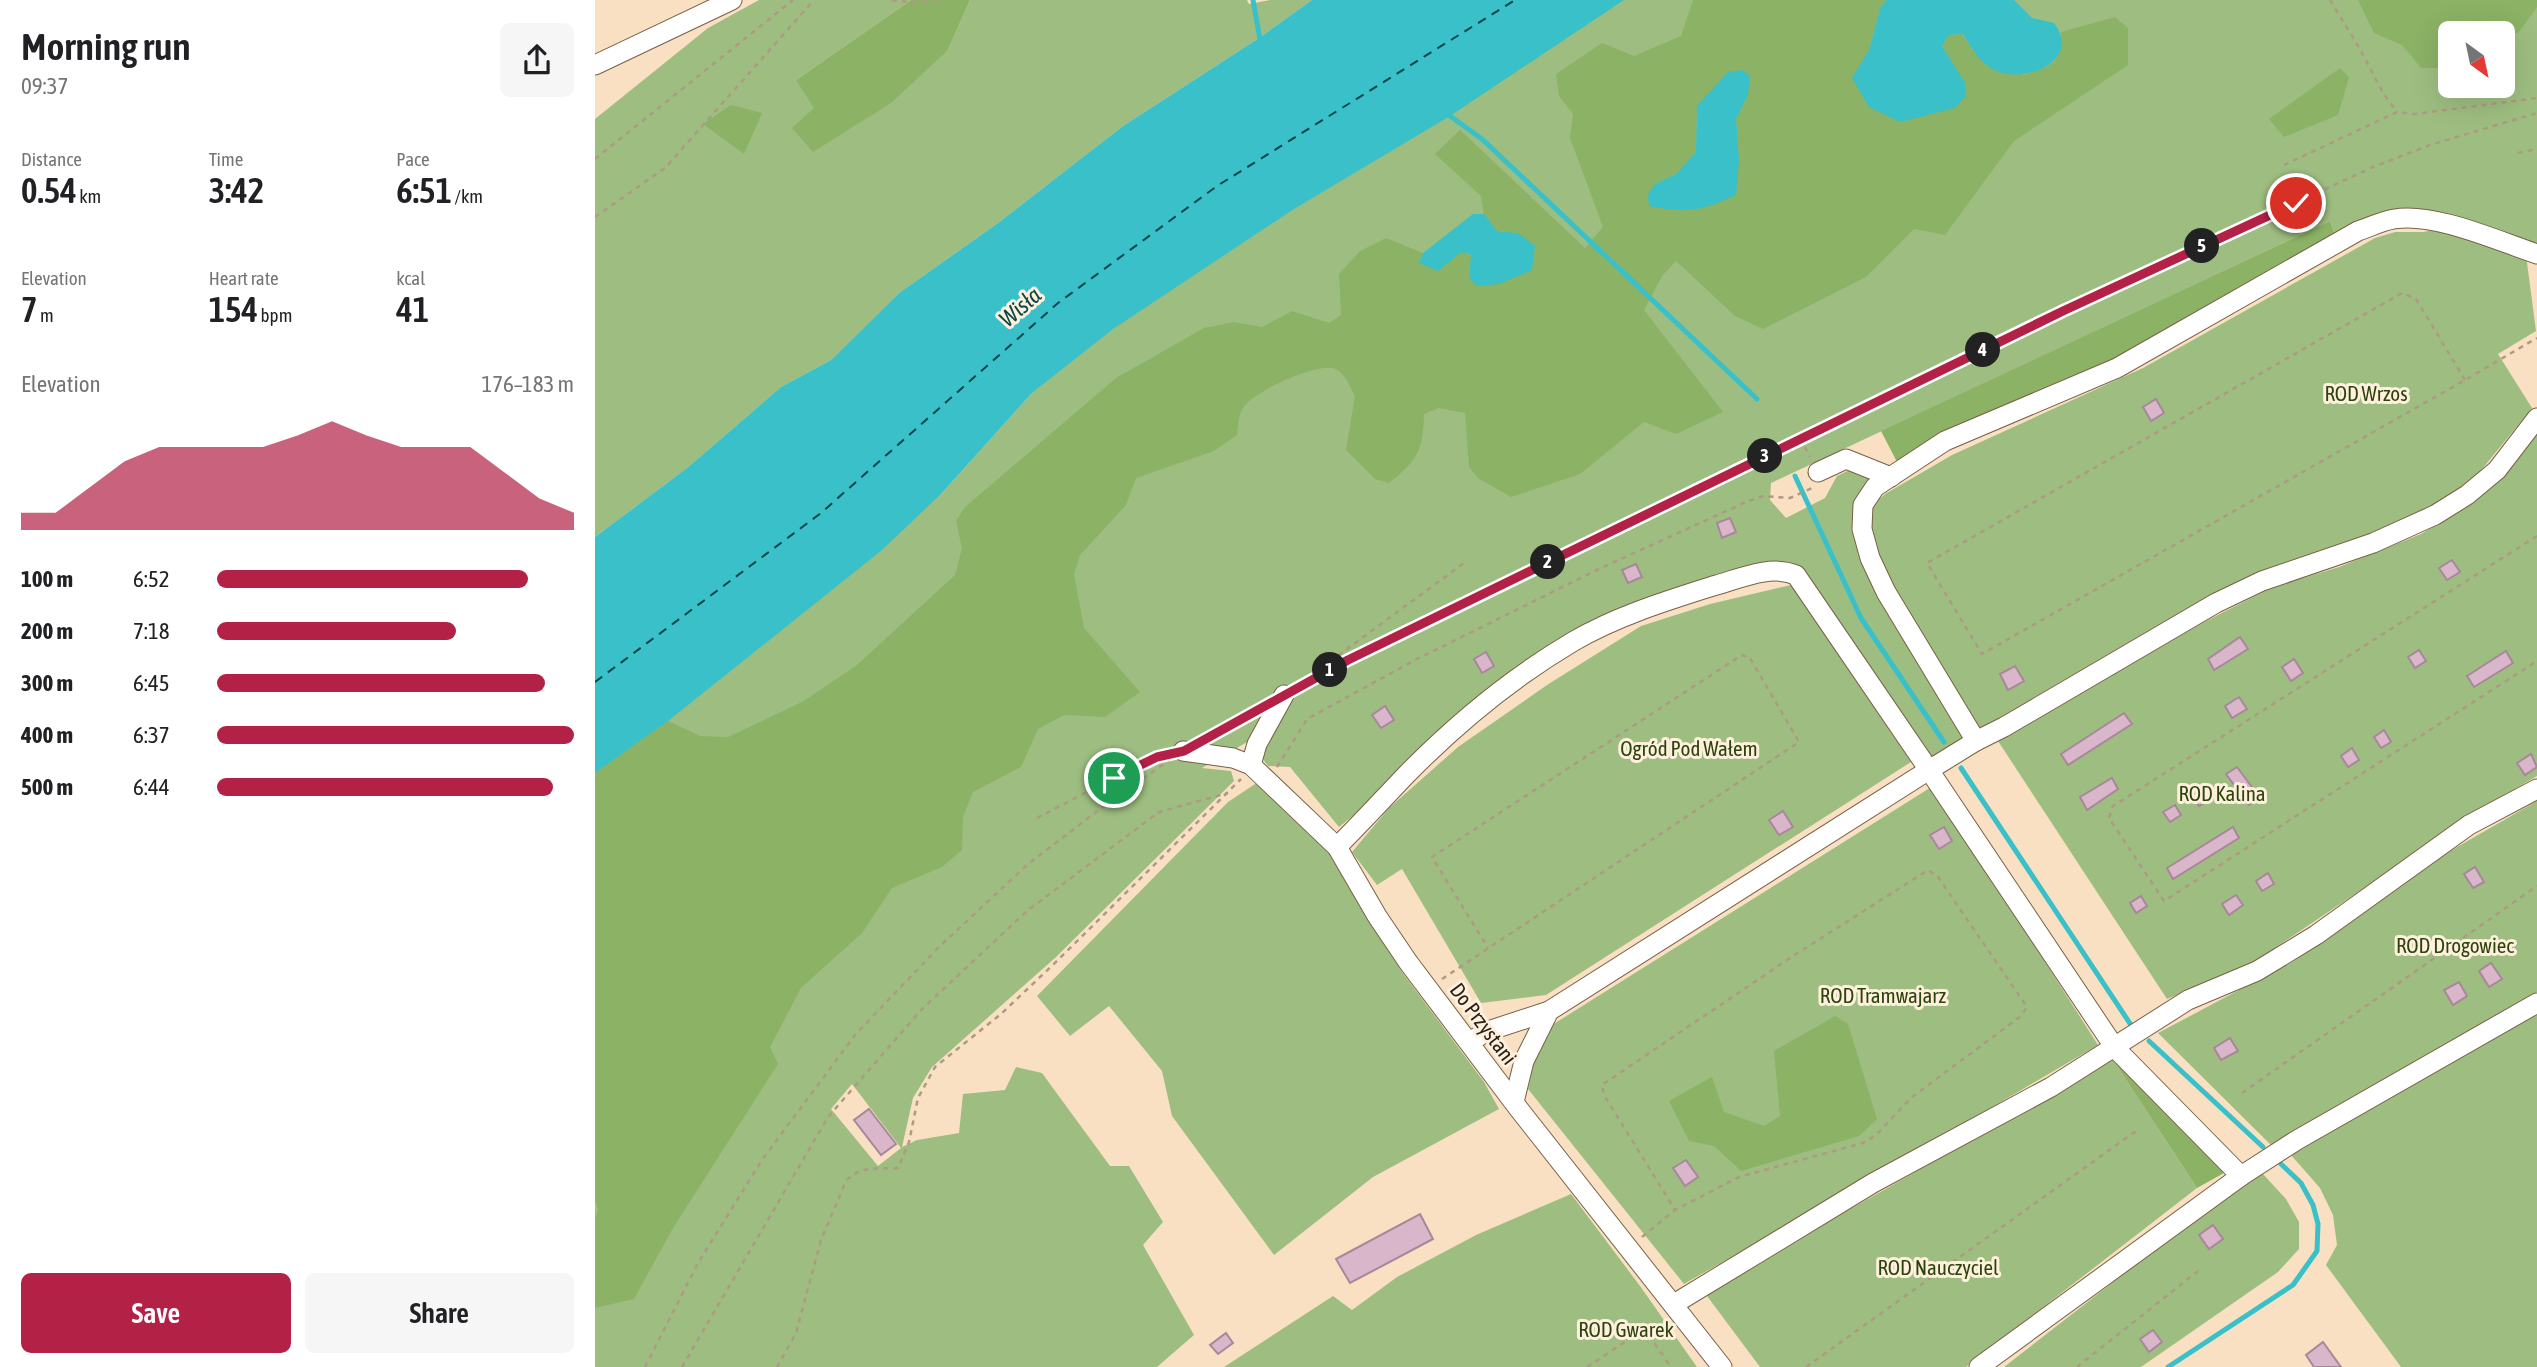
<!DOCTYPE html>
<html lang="en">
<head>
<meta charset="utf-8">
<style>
	:root { --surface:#fff; --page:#f6f6f6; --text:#202124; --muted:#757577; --accent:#b32146 }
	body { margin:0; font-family:"Asap Condensed",sans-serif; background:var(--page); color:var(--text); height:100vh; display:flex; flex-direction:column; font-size:26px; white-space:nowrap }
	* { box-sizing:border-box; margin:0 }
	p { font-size:23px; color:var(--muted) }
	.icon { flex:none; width:38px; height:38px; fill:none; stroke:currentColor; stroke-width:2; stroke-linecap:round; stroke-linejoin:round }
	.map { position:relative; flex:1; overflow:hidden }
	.panel { display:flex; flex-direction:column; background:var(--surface); width:595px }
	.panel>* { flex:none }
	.needle { width:46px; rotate:147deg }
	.tools { position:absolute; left:1843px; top:21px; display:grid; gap:14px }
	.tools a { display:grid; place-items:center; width:77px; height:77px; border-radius:10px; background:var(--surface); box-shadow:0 7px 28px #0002; font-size:35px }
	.pin { position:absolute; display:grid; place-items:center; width:60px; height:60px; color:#fff; margin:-30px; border:4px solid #fff; border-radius:50%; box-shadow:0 2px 7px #0007 }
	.km { position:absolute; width:35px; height:35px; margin:-18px; border-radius:50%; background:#222; color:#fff; font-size:19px; line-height:35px; text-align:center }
	.round { display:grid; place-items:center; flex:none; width:74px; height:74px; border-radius:10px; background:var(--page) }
	.headline { display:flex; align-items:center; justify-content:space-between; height:119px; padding:0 21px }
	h1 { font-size:38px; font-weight:600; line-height:52px }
	.figures { display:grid; grid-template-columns:repeat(3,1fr); gap:10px; height:119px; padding:7px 21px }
	.figures div { display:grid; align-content:center }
	.figures b { font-size:35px; font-weight:600 }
	.figures small { font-size:19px; font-weight:400 }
	.figures p { font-size:19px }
	.chart { height:196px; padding:14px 21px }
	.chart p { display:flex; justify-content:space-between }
	.chart svg { width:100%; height:126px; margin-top:7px; fill:var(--accent); opacity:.7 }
	.button { display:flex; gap:14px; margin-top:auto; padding:14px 21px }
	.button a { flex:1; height:80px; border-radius:10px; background:var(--accent); color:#fff; font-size:28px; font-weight:600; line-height:80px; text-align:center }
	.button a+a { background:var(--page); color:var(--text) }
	ul { padding:0 21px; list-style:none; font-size:23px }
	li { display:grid; grid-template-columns:112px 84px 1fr; align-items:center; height:52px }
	li i { height:18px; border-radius:9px; background:var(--accent) }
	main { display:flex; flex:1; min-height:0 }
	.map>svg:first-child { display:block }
</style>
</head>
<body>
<main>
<section class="panel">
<div class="headline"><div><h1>Morning run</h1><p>09:37</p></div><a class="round"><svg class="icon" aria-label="share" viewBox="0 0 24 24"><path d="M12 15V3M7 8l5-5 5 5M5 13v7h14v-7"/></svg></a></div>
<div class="figures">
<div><p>Distance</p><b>0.54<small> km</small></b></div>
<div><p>Time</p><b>3:42</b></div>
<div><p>Pace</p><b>6:51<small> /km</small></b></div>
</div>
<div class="figures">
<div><p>Elevation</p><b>7<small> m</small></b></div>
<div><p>Heart rate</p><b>154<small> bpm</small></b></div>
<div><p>kcal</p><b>41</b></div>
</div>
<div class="chart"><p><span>Elevation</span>176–183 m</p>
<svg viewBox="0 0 160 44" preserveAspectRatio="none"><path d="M0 44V38L10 38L20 29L30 20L40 15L50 15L60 15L70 15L80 11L90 6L100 11L110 15L120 15L130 15L140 24L150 33L160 38V44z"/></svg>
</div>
<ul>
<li><b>100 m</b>6:52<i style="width:87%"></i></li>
<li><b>200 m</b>7:18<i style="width:67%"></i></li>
<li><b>300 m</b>6:45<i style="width:92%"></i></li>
<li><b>400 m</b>6:37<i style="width:100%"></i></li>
<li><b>500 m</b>6:44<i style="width:94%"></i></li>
</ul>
<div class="button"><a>Save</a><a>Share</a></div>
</section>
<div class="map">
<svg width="1942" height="1367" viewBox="0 0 1942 1367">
	<rect width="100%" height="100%" fill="#fae0c2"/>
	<g fill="#9ebe81" fill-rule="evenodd">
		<polygon points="164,0 316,0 201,80 353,50 375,0 652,0 654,4 675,0 717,0 664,38 528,126 403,223 304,293 236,360 186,387 92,468 0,537 0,119 113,28"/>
		<path d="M 1024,0 L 1942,0 L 1942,250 L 1835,215 L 1741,238 L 1735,221 L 1176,483 L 1175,500 L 1191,518 L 1230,498 L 1242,476 L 1261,467 L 1278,473 L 1261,523 L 1368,725 L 1369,743 L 1342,759 L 1328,753 L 1202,565 L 1160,567 L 995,625 L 744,827 L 695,767 L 673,766 L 654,741 L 607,768 L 636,771 L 639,781 L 460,958 L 337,1067 L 318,1098 L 307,1147 L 322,1140 L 364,1133 L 368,1094 L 410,1090 L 421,1067 L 447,1073 L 515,1166 L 534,1166 L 568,1222 L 548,1245 L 599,1335 L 562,1367 L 0,1367 L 0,770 L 347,493 L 437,393 L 502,339 L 684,214 ZM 1855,33 L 1908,33 L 1908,86 L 1855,86 ZM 257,1084 L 306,1148 L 283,1166 L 236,1109 Z"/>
		<polygon points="1842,229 1931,255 1941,331 1903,354 1937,408 1874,485 1856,500 1759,543 1673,568 1567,623 1385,729 1293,581 1273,537 1275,507 1290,494 1357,455 1548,368 1780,238 1800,232 1828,232"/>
		<polygon points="1942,430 1942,776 1889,807 1650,968 1572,999 1403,741 1609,622 1676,588 1744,567 1826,534 1878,503 1908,474"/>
		<polygon points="1196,585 1316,762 951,995 886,1003 807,869 782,885 757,852 794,808 863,747 952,685 1046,626 1115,604"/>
		<polygon points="660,784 673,789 732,846 807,972 889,1082 904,1109 778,1177 679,1255 577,1116 567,1071 514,1006 475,1036 442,996 633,802"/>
		<polygon points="1338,786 1503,1045 1298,1165 1089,1284 933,1089 942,1048 957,1025"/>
		<polygon points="1942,801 1942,992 1677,1146 1563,1033 1697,962 1843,858"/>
		<polygon points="1942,1010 1942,1367 1806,1367 1731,1265 1742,1245 1738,1215 1725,1188 1696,1155"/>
		<polygon points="1518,1060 1602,1188 1371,1367 1165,1367 1109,1292"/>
		<polygon points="1667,1173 1691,1199 1704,1222 1704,1249 1683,1272 1546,1367 1409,1367 1603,1216"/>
		<polygon points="976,1194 1045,1286 1102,1367 629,1367 738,1296 757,1310 802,1277 881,1235"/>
	</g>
	<g fill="#8bb265" fill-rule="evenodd">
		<polygon points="316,0 375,0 353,50 296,103 218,152 197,128 219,108 201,80"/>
		<path d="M 1098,0 L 1292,0 L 1286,6 L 1274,50 L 1258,78 L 1354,58 L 1347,45 L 1354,35 L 1367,34 L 1378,51 L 1429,75 C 1456,66 1467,64 1466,32 L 1520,17 L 1533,28 L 1533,65 L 1419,141 L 1350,235 L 1319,229 L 1271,277 L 1168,329 L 1140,316 L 1081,261 L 1067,276 L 1049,310 L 1128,412 L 1081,434 L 1049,422 L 985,474 L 916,497 L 883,478 L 874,467 L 870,413 L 844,408 L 829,414 C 828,451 823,460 794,483 L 780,479 L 751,450 L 760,396 C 755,387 750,373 741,369 C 724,361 657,392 648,408 C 643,414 643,427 642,435 L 619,451 L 541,478 L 531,505 L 485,555 L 479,574 L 489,628 L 545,692 L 510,717 L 469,715 L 443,729 L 426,767 L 378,792 L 368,817 L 367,850 L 347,867 L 297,888 L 267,933 L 206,988 L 175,1047 L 183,1064 L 78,1228 L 39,1299 L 0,1308 L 0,1218 L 3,1210 L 0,1199 L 0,773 L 73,721 L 105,736 L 133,737 L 209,701 L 262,665 L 360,575 L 367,548 L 361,521 L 370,507 L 521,378 L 609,328 L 639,322 L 667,327 L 697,311 L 734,323 L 746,315 L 744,274 L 765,251 L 791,238 L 828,253 L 824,263 L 866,251 L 876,256 L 874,277 L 923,233 L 902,231 L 889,214 L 886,196 L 840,154 L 865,130 L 990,248 L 1008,227 L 975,138 L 978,114 L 964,96 L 961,74 L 1007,43 L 1039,56 L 1086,36 ZM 1153,95 L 1141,119 L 1144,160 L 1060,184 L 1081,174 L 1101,152 L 1102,106 Z"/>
		<polygon points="1763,0 1942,0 1942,7 1923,33 1908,36 1908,33 1855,33 1855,59 1845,68 1826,68 1807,45 1779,33"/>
		<polygon points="1745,68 1754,77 1743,115 1689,137 1674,119"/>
		<polygon points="136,105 167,113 149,154 108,124"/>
		<polygon points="1735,221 1741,238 1523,359 1302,462 1286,431"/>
		<polygon points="1240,1016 1253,1024 1282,1119 1264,1136 1146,1171 1119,1146 1094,1141 1074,1101 1117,1077 1129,1112 1169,1126 1185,1116 1179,1051"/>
		<polygon points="1518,1060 1626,1163 1629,1173 1602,1188"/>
	</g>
	<g fill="#39c0c8">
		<polygon points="717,0 1029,0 855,116 699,209 518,329 437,393 347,493 287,550 73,721 0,773 0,537 92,468 186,387 236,360 304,293 403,223 528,126 664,38"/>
		<path d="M 1292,0 L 1419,0 L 1437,18 L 1459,23 C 1487,60 1432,84 1401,71 C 1386,64 1375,47 1368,34 L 1354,35 L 1347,46 L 1370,83 L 1371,96 L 1360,108 L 1305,122 L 1274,107 L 1257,78 L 1274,50 L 1286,6 Z"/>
		<path d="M 1148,70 L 1155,76 L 1153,95 L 1141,119 L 1144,160 L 1141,195 C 1105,211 1094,214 1054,206 L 1053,194 L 1060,184 L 1081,174 L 1101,152 L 1102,106 L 1133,72 Z"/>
		<polygon points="878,214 889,214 902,231 923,233 940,246 937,270 904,284 881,286 874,277 876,255 866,252 843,271 824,263 828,253"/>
	</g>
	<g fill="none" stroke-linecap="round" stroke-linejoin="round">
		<g stroke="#39c0c8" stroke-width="5">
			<polyline points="658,0 666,45"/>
			<polyline points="855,116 887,139 1162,399"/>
			<polyline points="1200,476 1266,618 1349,742"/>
			<polyline points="1366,768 1536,1025"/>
			<polyline points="1554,1041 1668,1147"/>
			<polyline points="1573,1367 1698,1285 1722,1251 1723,1224 1718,1205 1706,1183 1686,1164"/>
		</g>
		<polyline stroke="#094649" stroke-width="2" stroke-dasharray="9 7" stroke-linecap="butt" points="0,682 226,513 463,303 622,186 920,0"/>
	</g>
	<g fill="#d9b6ca" stroke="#a8879a" stroke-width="2">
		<polygon points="1561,399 1569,413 1556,421 1548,407"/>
		<polygon points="1135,518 1141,532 1127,538 1122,523"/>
		<polygon points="1857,560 1865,572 1852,580 1844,568"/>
		<polygon points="1041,564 1047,577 1033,583 1027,570"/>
		<polygon points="1645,637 1653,649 1619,670 1613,659"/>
		<polygon points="1824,650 1831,661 1820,668 1813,657"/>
		<polygon points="1911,651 1918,663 1879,687 1872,676"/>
		<polygon points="891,652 899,666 887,673 879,659"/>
		<polygon points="1699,659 1708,673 1696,681 1687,667"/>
		<polygon points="1420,666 1429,681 1413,690 1405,674"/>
		<polygon points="1644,697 1652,709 1637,718 1630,706"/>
		<polygon points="790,706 799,720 786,728 777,715"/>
		<polygon points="1529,713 1537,724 1473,765 1466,754"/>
		<polygon points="1789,730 1796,742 1786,748 1779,737"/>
		<polygon points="1757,748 1764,760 1753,767 1746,756"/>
		<polygon points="1936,754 1942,767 1930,775 1922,763"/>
		<polygon points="1642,767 1665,798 1654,805 1631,774"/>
		<polygon points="1517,778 1523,789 1492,810 1485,797"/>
		<polygon points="1609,788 1616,799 1604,806 1598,795"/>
		<polygon points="1580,805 1586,815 1575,822 1568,812"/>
		<polygon points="1188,811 1198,827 1184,835 1174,820"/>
		<polygon points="1349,827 1357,841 1344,849 1335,835"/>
		<polygon points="1638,827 1644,838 1578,879 1572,868"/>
		<polygon points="1880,867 1889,882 1878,888 1869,874"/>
		<polygon points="1673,873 1679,884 1667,891 1661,881"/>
		<polygon points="1641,895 1648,905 1634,915 1627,904"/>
		<polygon points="1546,896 1552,906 1541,913 1535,903"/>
		<polygon points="1896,963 1907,979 1894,987 1884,971"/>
		<polygon points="1864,982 1872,996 1858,1005 1849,990"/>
		<polygon points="1635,1038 1643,1051 1626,1060 1619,1048"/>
		<polygon points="274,1109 301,1144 286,1155 259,1120"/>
		<polygon points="1091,1160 1103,1177 1090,1186 1078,1168"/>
		<polygon points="825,1214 838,1239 755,1283 741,1259"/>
		<polygon points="1618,1225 1628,1239 1614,1249 1604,1235"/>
		<polygon points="1558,1330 1567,1342 1554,1352 1545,1339"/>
		<polygon points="631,1333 638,1343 623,1354 615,1345"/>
		<polygon points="1728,1342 1746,1367 1719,1367 1711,1355"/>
	</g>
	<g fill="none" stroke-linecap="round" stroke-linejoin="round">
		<g stroke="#776046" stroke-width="21">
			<g id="minor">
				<polyline points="0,65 137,0"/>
				<polyline points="1223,472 1251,459 1296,477"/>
				<path d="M 1381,741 L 1291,592 L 1275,558 L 1267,529 L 1268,505 L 1280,487 L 1350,441 L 1522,368 L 1763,231 C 1775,227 1787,221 1799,219 C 1839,212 1903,241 1942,254"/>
				<polyline points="588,751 638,758 656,765 742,847 782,916 813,962 923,1108 1127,1367"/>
				<polyline points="656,765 662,744 689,695"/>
				<path d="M 742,847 C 766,823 789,798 812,774 C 862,723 918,677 979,641 C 1022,616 1071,601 1118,586 C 1144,579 1175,564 1201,575 L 1334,770 L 1381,741 L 1409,727 L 1621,603 L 1667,581 L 1778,543 L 1840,515 L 1872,495 L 1902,470 L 1942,418"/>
				<polyline points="874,1042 893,1031 954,1011"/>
				<polyline points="919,1102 929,1061 954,1011 1334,770 1520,1048 1646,1176 1384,1367"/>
				<polyline points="1646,1176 1702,1140 1942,1003"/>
				<polyline points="1079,1304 1278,1183 1456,1087 1593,1000 1662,971 1721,935 1874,825 1942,789"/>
			</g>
		</g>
		<g stroke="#ae9a83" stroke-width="2.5" stroke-dasharray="5 5" stroke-linecap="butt">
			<polyline points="297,0 319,3 340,0"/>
			<polyline points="1735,0 1765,49 1788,93 1802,112"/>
			<polyline points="1923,153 1942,149"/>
			<polyline points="0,159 198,0"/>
			<polyline points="1689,165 1802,112 1820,114 1942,98"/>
			<polyline points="0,217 70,168 219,0"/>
			<polyline points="1870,380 1821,299 1807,293 1332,563 1387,654 1870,380 1942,338"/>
			<polyline points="1205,438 1215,457"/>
			<polyline points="1942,536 1518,806 1514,818 1569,901 1942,661"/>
			<polyline points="703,685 869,563"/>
			<polyline points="704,687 753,660 1468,311 1778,167 1835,145 1942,113"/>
			<polyline points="616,736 659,712"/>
			<polyline points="682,767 712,719 822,659 1004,569 1151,502 1168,496 1195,498 1217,488"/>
			<polyline points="442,818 519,778 571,755"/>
			<polyline points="847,979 1204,742 1155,658 1147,655 837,857 893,948"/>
			<polyline points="1647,1093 1942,886"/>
			<polyline points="1047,1237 1080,1210 1009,1095 1007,1085 1195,958 1333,870 1343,877 1432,1007 1426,1016 1316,1098 1281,1135 1268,1143 1144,1177 1080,1210"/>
			<polyline points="50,1367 103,1263 167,1160 260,1035 343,948 433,864 530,790 574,761"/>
			<polyline points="87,1367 233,1117 327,1009 432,911 564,812 633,793"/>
			<path d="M 182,1367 L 201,1333 L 226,1240 L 251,1181 C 266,1165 284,1169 303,1168 L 314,1142 L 323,1098 L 340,1067 L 406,1014 L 463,960 L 646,779"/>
			<polyline points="992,1367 1039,1336 1055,1337 1076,1367"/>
			<polyline points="1211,1367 1541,1131"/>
			<polyline points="1482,1367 1603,1271"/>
		</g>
		<use href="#minor" stroke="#fff" stroke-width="19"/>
	</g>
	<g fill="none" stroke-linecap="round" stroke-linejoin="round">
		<g stroke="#fff" stroke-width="14">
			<polyline id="route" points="519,778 562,757 589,751 753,660 1468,311 1701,203"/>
		</g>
		<use href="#route" stroke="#b32146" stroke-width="9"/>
	</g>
	<g text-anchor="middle" stroke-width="6" stroke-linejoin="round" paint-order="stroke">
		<g font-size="21" fill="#2b440c" stroke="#ffefdd">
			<text x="1771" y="401">ROD Wrzos</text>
			<text x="1094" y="756">Ogród Pod Wałem</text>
			<text x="1627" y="801">ROD Kalina</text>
			<text x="1860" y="953">ROD Drogowiec</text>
			<text x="1288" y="1003">ROD Tramwajarz</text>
			<text x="1343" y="1275">ROD Nauczyciel</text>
			<text x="1031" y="1337">ROD Gwarek</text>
		</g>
		<g font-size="21" fill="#292014" stroke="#ffefdd">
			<text transform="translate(888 1024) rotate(53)" y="7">Do Przystani</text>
		</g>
		<g font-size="23" font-style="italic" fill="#094649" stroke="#ffefdd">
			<text transform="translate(425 307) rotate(-41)" y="8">Wisła</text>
		</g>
	</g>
</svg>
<div class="tools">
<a><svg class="needle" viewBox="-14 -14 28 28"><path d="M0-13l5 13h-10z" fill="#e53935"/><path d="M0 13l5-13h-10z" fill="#757577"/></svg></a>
</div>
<div class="pin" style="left:519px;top:778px;background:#1e9e55"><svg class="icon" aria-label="arrive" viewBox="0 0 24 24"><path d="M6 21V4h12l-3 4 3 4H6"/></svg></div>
<div class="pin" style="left:1701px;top:203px;background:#d93025"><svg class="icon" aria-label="check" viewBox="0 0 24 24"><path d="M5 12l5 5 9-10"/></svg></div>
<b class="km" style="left:735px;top:670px">1</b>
<b class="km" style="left:953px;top:562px">2</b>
<b class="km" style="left:1170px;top:456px">3</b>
<b class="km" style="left:1388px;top:350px">4</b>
<b class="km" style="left:1607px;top:246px">5</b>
</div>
</main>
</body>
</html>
